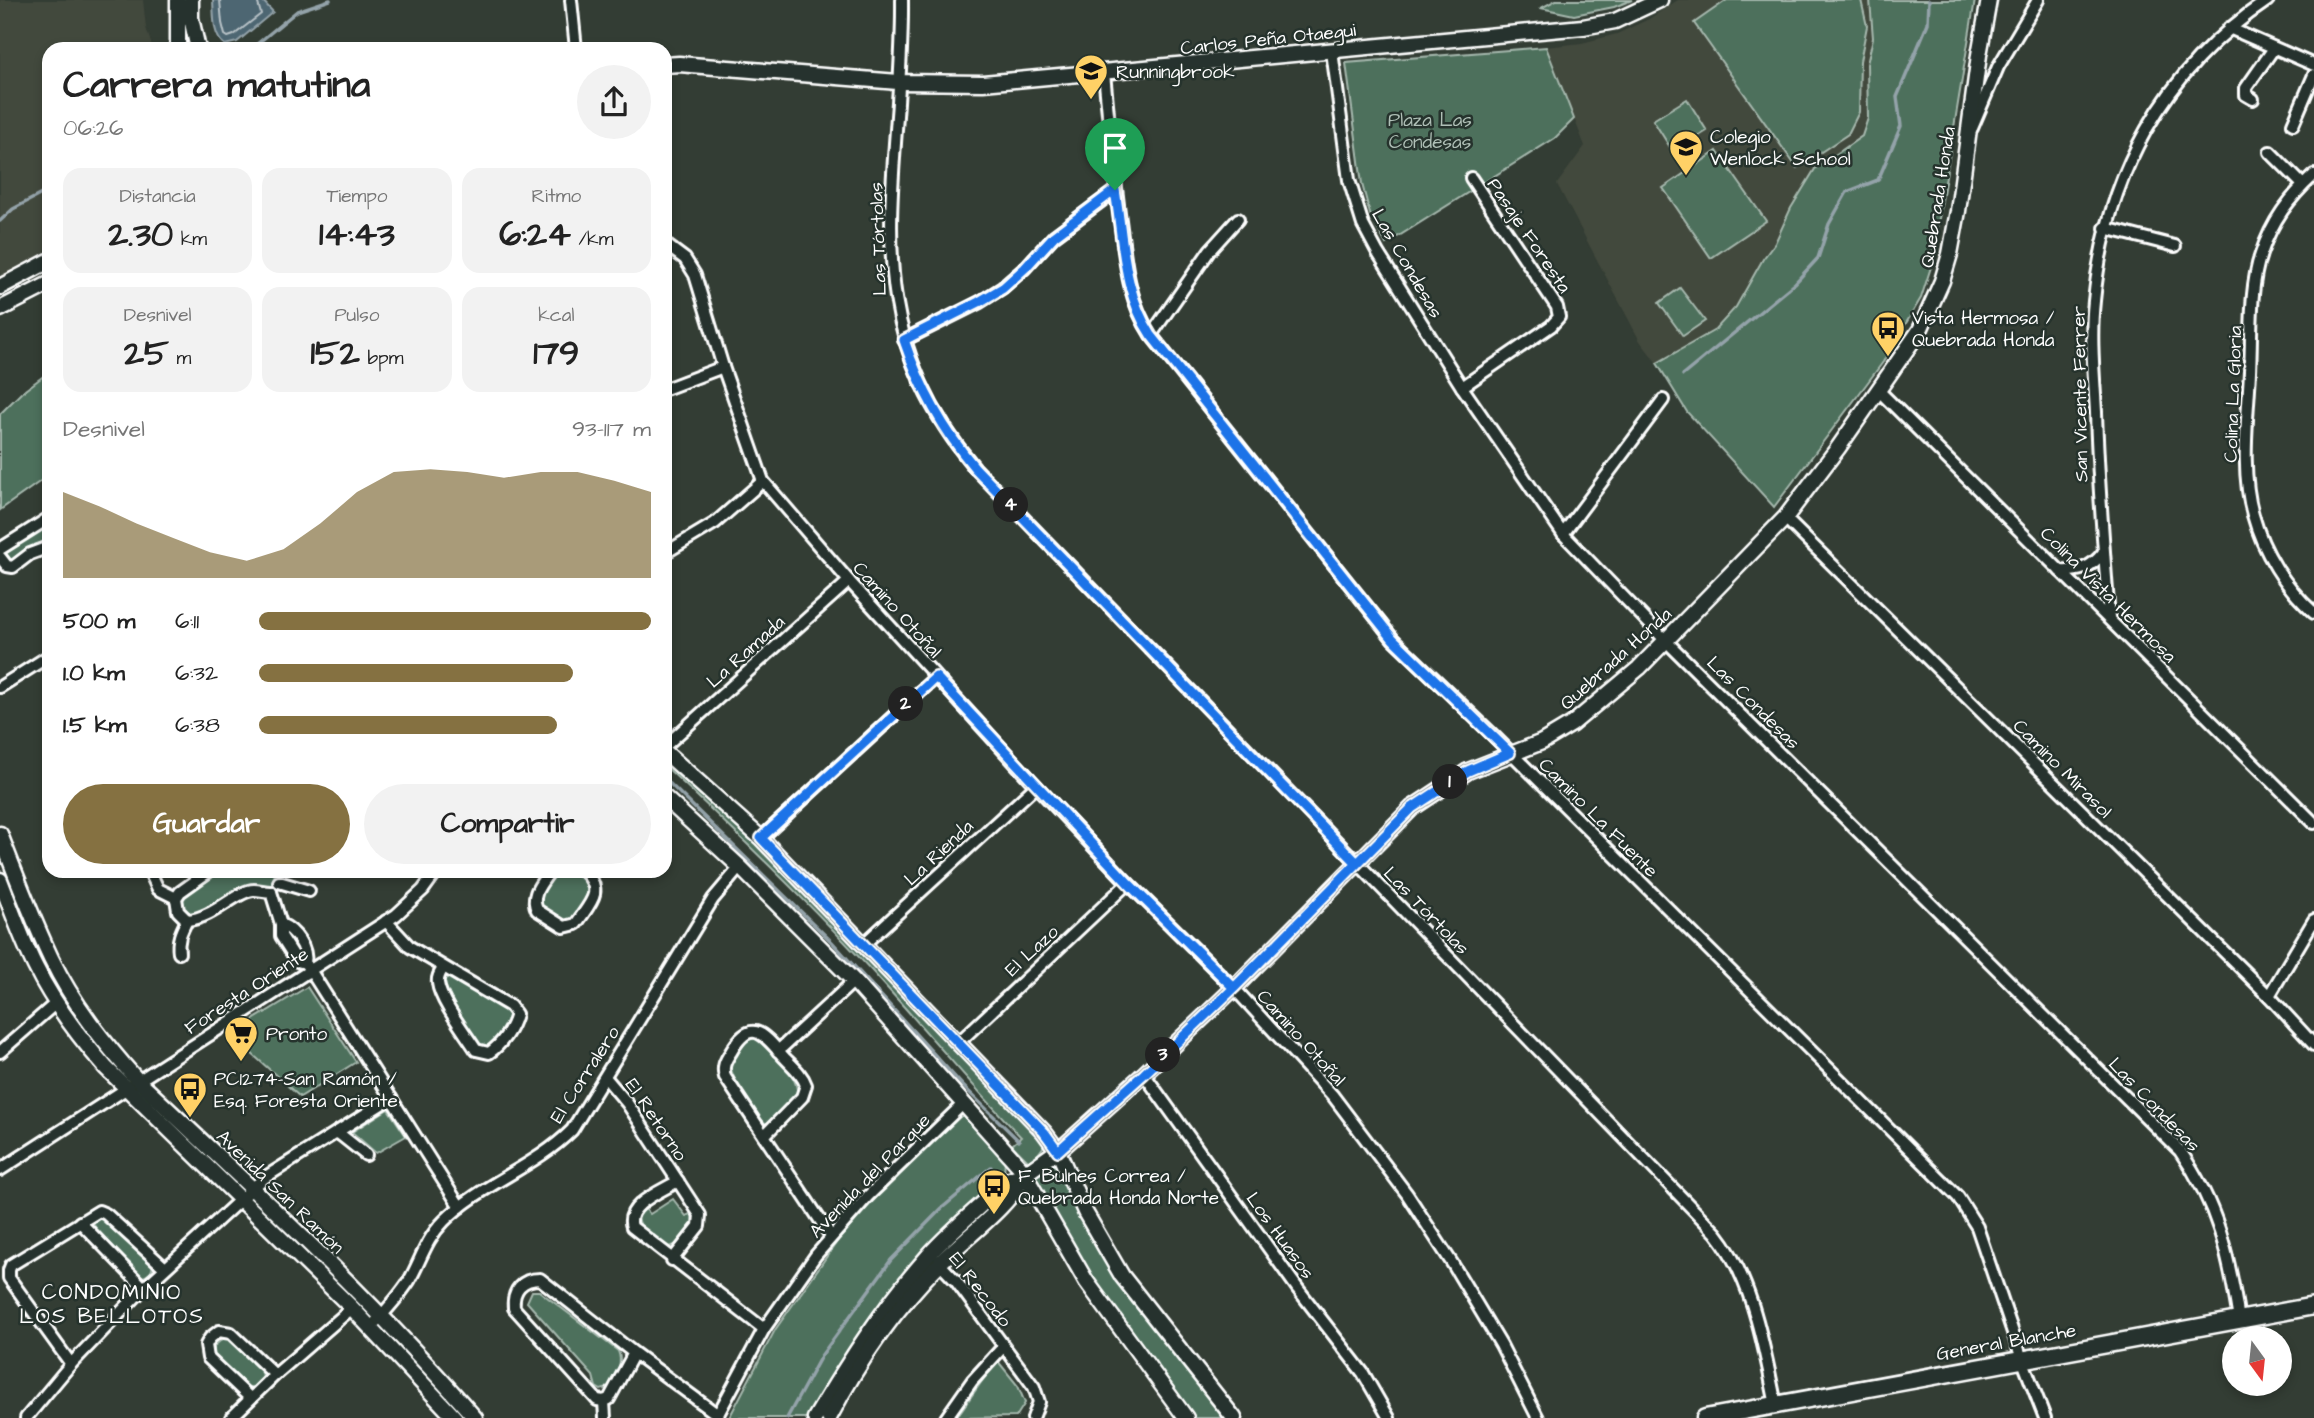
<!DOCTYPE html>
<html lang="es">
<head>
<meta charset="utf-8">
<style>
	:root { --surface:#fff; --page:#f2f2f2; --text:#222; --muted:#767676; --accent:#857141 }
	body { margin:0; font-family:"Architects Daughter",sans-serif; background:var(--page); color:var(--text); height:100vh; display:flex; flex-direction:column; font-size:26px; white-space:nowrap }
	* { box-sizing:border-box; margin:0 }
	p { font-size:23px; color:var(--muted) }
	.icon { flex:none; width:38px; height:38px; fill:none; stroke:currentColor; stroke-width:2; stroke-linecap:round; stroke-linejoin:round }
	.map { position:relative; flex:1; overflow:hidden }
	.details { position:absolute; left:42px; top:42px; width:630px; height:836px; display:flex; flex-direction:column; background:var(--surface); border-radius:21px; box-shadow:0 4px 10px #0003 }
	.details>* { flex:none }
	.needle { width:46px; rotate:165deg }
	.controls { position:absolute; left:2222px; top:1326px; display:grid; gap:14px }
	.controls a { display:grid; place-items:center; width:70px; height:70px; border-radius:50%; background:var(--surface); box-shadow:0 4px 10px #0003; font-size:35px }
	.pin { position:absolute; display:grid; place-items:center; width:60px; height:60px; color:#fff; margin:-72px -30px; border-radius:50% 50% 50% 0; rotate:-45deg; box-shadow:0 0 7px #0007 }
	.pin .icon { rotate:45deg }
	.km { position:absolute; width:35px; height:35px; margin:-18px; border-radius:50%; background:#222; color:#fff; font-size:19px; line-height:35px; text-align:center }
	.round { display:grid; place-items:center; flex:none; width:74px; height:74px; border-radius:37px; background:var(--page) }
	.summary { display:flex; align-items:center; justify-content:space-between; height:119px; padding:0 21px }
	h1 { font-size:38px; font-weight:700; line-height:52px }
	.metrics { display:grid; grid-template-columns:repeat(3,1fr); gap:10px; height:119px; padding:7px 21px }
	.metrics div { display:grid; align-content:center; border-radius:18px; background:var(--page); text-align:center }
	.metrics b { font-size:35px; font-weight:700 }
	.metrics small { font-size:19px; font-weight:400 }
	.metrics p { font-size:19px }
	.chart { height:196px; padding:14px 21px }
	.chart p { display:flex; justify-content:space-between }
	.chart svg { width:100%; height:126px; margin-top:7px; fill:var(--accent); opacity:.7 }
	.cta { display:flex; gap:14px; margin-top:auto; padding:14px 21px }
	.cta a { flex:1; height:80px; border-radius:42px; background:var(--accent); color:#fff; font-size:28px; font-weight:700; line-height:80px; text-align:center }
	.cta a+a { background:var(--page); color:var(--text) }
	ul { padding:0 21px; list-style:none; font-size:23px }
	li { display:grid; grid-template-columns:112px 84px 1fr; align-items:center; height:52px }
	li i { height:18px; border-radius:9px; background:var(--accent) }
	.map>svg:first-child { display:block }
</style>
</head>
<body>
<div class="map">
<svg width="2314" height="1418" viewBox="0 0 2314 1418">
	<rect width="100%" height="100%" fill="#333d34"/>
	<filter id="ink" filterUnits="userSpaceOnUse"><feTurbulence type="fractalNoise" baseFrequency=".0143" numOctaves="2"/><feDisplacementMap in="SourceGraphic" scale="14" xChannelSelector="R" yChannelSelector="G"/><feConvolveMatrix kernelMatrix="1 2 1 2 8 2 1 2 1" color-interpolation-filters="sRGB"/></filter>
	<g filter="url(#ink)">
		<g fill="#43493d">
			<polygon points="0,0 143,0 146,28 153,49 49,49 49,250 0,277"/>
			<polygon points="1678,0 1870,0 1873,38 1867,64 1868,118 1862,136 1815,169 1791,207 1784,227 1736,307 1715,330 1657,363 1640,341 1557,184 1585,146 1546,47 1582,43 1617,34 1649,19"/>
		</g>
		<g fill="#4e705c" stroke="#a6b8ae" stroke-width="2">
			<polygon points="1556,0 1632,0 1614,7 1574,15 1541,8"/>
			<polygon points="1727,0 1861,0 1867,26 1860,61 1859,112 1848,134 1797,168 1694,23"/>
			<polygon points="1870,0 1975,0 1931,267 1921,298 1883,362 1774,507 1687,412 1657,363 1715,330 1736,307 1763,259 1775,243 1791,208 1815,169 1862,136 1868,118 1867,64 1873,38"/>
			<polygon points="1546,47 1574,119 1555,138 1386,244 1370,214 1362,184 1346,63"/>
			<polygon points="1687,99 1707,131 1673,152 1653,120"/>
			<polygon points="1717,151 1766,221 1711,258 1663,188"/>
			<polygon points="1680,288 1705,321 1683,336 1659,303"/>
			<polygon points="49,372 49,475 0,510 0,414 21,393"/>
			<polygon points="49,524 49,543 11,563 6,559 5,553 8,547"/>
			<path d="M 665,754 L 760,839 L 1046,1143 L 1031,1164 L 1012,1145 L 1021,1137 C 969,1083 922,1026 872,971 C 806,900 736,832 665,766 Z"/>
			<path d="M 218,872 L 273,872 L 276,880 C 271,890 261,886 252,884 L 195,914 L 185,913 C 170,896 206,880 218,872 Z"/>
			<polygon points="551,872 576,872 592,889 572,919 559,924 535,902"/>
			<polygon points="443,973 511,1008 513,1024 490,1052 476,1045 455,1014 441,984"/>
			<polygon points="307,987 356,1062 300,1097 230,1034"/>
			<path d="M 757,1038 C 771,1048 800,1077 797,1095 L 769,1123 L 765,1123 L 760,1118 L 735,1080 L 730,1067 C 734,1053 742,1039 757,1038 Z"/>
			<polygon points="388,1109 406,1136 376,1153 352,1132"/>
			<path d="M 962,1111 L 1005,1159 L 1004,1175 C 965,1211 927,1247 893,1287 C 860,1327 833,1372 808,1418 L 729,1418 L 775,1330 L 839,1239 L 891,1181 Z"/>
			<polygon points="1057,1160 1107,1261 1144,1317 1227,1418 1193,1418 1107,1304 1035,1176"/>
			<path d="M 673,1199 L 686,1216 L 692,1213 L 693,1223 C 688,1234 680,1247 666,1247 L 641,1226 L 638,1219 L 639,1214 L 645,1209 L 650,1214 Z"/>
			<path d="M 97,1217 L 105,1218 L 152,1263 C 153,1271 151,1274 143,1277 L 138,1275 L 95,1227 L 93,1222 Z"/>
			<path d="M 532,1291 L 539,1291 L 618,1351 C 624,1364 615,1376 608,1388 L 601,1390 L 596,1387 L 593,1376 L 527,1302 Z"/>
			<polygon points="224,1338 230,1339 262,1371 263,1379 255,1387 246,1387 214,1355 214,1346"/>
			<polygon points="997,1360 1018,1386 1025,1403 1016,1417 956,1418"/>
		</g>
		<path fill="#4d6672" stroke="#94a3aa" stroke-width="2" d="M 213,0 L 262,0 L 273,12 L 237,42 L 225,45 C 212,36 214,14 213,0 Z"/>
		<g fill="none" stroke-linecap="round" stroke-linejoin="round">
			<polyline stroke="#b8c2c7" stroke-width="2" points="220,0 222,23 225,35 228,37 234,35 261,14 257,0"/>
			<g stroke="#94a3aa" stroke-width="3.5">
				<polyline points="247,49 257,44 297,11 330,0"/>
				<polyline points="0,221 13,209 49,190"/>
				<polyline points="1683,375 1795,283 1818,258 1829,224 1847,192 1878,180 1901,126 1897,97 1928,23 1929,0"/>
				<polyline points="665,779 832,942 962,1085 1019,1141"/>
				<polyline points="787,1418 821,1356 891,1260 942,1208 991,1167"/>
			</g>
			<g stroke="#fff" stroke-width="16">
				<g id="minor">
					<polyline points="571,0 576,49"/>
					<path d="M 902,0 C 904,177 847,315 975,468 L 1716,1233 C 1753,1279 1764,1348 1776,1405"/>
					<polyline points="2229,28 2314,65"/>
					<path d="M 1332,51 L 1349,180 L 1363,225 L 1378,253 L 1462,387 L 1563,534 L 1666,641 L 2180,1151 C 2218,1205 2229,1256 2239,1320"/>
					<path d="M 1104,73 C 1109,125 1114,176 1121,228 C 1126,266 1129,302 1151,335 L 1393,639 L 1489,731 L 1958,1197 L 1977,1227 L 2022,1359 L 2045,1418"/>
					<polyline points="2253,99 2246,95 2246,88 2274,48"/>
					<polyline points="2293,124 2314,75"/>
					<polyline points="1972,128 1998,67 2038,0"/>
					<polyline points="2270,152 2303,185"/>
					<path d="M 2314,175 C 2289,198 2272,221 2261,254 C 2249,288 2252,335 2250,371 C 2248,417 2240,469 2253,515 C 2263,552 2285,587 2314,613"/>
					<polyline points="2105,228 2175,246"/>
					<polyline points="665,244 685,259 695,275 723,367 763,481 849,581 1036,786 1128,883 1234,988 1333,1096 1407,1194 1452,1263 1501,1345 1538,1418"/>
					<polyline points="1151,335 1210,250 1238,219"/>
					<polyline points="904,340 980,302 1002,288 1025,268 1054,236 1116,190"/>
					<polyline points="1462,387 1551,326 1559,317 1557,307 1471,178"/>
					<polyline points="665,389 723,367"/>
					<polyline points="1879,391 2314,823"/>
					<polyline points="1785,518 2269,996 2314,1045"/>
					<polyline points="1563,534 1663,400"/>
					<polyline points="0,549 49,518"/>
					<polyline points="665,553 715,523 763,481"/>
					<polyline points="0,557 7,566 13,567 30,554 49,547"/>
					<path d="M 2060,571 C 2079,572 2091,568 2103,553"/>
					<path d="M 2109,618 C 2104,550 2098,481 2096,412 C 2094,375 2090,338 2094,301 C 2106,176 2163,70 2268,0"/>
					<polyline points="0,687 49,656"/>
					<polyline points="665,746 849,581"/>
					<polyline points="761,838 936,677"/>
					<polyline points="150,872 158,889 176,898"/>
					<path d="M 208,872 L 180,892 L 176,898 L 178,911 L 187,920 C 213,919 237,890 254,890 C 259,890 265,892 271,892"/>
					<path d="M 549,872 C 541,884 530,895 537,910 L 564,927 L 576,924 C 589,904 605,892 585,872"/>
					<polyline points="279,882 309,891"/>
					<polyline points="271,892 281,924 281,936 297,961 305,963 310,970 460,1207"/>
					<path d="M 386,921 L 410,947 L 510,1006 L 516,1014 C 512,1029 502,1044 489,1053 L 476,1050 C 466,1034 440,1001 438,983 C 437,977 440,973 443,968"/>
					<path d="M 281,924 C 295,930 308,948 305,963"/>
					<polyline points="864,944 1036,786"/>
					<path d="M 179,953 C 177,940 181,932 187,920"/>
					<polyline points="2269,996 2314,920"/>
					<polyline points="958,1043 1128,883"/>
					<polyline points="778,1051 854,981"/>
					<polyline points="0,1052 56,1003"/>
					<polyline points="1144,1074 1298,1289 1363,1373 1389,1418"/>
					<polyline points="605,1077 627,1103 700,1215 699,1226 672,1260"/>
					<polyline points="337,1132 366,1155"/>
					<path d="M 764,1136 L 802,1097 L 806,1085 C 802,1073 790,1064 782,1055 C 762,1032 750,1018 731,1052 C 725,1061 722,1067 725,1077 L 826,1229 L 831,1236"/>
					<polyline points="0,1170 396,915 423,890 436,872"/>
					<path d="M 678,1181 C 662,1191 624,1205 632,1227 L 764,1329"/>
					<polyline points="80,1222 144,1288"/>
					<polyline points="936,1260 956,1281 1034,1387 1039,1402 1033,1418"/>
					<path d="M 371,1327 C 384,1313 398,1298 409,1281 C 421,1260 426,1239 444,1221 C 481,1184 535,1167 572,1130 L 699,922 L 713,899 L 740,867"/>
					<path d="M 634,1353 L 609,1399 L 604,1401 L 597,1400 L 514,1308 C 512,1290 522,1279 540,1279 L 634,1353 L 718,1415"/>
					<polyline points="71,1364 9,1278 9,1270 11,1265 99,1211 106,1214 165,1268"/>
					<polyline points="250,1398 208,1358 206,1345 210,1338 219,1331 231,1333 275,1375"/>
					<polyline points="604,1401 605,1418"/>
					<polyline points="26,1418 71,1364 144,1288 264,1178 391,1098"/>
					<polyline points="231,1418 275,1375 352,1308"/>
					<polyline points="716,1418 764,1329 816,1255 868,1196 964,1103"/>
					<polyline points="946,1418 972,1381 1003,1347"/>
				</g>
			</g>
			<g stroke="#fff" stroke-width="19">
				<g id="tertiary">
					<polyline points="178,0 178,49"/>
					<polyline points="191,0 191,18 198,49"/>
					<polyline points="665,65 679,64 898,82 983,83 1583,27 1615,21 1660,0"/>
					<polyline points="0,287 49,261"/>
					<polyline points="0,309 49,284"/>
					<polyline points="665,752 761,838 1044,1132 1058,1151 1085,1212 1122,1276 1234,1418"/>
					<polyline points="665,798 740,867 854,981 1021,1168 1086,1281 1186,1418"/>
					<path d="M 0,834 C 16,876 32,918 51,958 C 73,1004 105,1044 138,1081 C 254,1190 371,1298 475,1418"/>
					<path d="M 0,880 C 11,908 21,938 35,966 C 53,1003 79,1037 106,1068 L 352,1308 L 455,1418"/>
					<path d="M 815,1418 C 849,1361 884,1306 928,1256 C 953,1228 983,1204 1010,1179 L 1025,1174 L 1064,1146 L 1144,1074 L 1234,988 L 1412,808 L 1468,771 L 1542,742 L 1572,724 L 1639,668 L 1785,518 L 1838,448 L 1920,330 L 1942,281 L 1950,254 L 1958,211 L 1979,55 L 1989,0"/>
					<path d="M 829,1418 C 858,1362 896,1307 941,1262 C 968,1235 1008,1208 1025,1174"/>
				</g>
			</g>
			<g stroke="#fff" stroke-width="21">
				<polyline id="secondary" points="1705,1418 2314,1306"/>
			</g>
			<use href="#minor" stroke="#26332d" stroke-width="10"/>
			<use href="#tertiary" stroke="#26332d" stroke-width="14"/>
			<use href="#secondary" stroke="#26332d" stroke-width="16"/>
		</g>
	</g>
	<g fill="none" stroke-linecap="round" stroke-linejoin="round" filter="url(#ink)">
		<g stroke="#fff" stroke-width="14">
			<path id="route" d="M 1115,190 C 1123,238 1123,293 1151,335 L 1393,639 L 1510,753 L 1468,771 L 1412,808 L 1234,988 L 1128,883 L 936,677 L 761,838 L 1044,1132 L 1058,1151 L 1144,1074 L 1234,988 L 1357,863 L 975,468 C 943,430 920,388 904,340 L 979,302 L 1003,288 L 1025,268 L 1054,236 L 1115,190"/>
		</g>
		<use href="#route" stroke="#1a73e8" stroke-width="9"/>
	</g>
	<defs>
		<g id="school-pin" transform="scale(1.75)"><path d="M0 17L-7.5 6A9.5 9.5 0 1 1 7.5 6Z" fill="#ffd166" stroke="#26332d"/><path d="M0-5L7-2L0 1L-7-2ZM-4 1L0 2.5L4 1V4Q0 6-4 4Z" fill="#111"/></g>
		<g id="bus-pin" transform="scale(1.75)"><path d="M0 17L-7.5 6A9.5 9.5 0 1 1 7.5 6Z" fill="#ffd166" stroke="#26332d"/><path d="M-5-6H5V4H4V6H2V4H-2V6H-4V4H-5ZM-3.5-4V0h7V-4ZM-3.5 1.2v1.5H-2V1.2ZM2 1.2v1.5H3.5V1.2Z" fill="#111"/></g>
		<g id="supermarket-pin" transform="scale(1.75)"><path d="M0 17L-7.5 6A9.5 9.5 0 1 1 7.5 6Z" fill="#ffd166" stroke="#26332d"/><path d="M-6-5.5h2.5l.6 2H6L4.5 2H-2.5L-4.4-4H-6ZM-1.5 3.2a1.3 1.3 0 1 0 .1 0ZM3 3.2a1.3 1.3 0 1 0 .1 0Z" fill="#111"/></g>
	</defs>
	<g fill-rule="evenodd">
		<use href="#school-pin" x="1091" y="71"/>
		<use href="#school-pin" x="1686" y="147"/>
		<use href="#bus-pin" x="1888" y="328"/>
		<use href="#supermarket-pin" x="241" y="1033"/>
		<use href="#bus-pin" x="190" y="1089"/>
		<use href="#bus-pin" x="994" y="1186"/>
	</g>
	<g text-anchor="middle" stroke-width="5" stroke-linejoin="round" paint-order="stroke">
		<g font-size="19" fill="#fff" stroke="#26332d">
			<text transform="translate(1268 38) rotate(-6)" y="7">Carlos Peña Otaegui</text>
			<text transform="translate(1937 197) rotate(-81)" y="7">Quebrada Honda</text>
			<text transform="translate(1530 235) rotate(56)" y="7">Pasaje Foresta</text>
			<text transform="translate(877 239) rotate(-92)" y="7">Las Tórtolas</text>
			<text transform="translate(1408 263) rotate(60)" y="7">Las Condesas</text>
			<text transform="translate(2079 394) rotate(-91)" y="7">San Vicente Ferrer</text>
			<text transform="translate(2232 394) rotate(-88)" y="7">Colina La Gloria</text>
			<text transform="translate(2109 594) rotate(45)" y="7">Colina Vista Hermosa</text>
			<text transform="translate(898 609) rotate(48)" y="7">Camino Otoñal</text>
			<text transform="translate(745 651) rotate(-42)" y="7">La Ramada</text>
			<text transform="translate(1615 658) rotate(-42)" y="7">Quebrada Honda</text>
			<text transform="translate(1754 702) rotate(45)" y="7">Las Condesas</text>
			<text transform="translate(2063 768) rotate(45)" y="7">Camino Mirasol</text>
			<text transform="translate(1599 817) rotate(45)" y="7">Camino La Fuente</text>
			<text transform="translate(938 852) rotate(-43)" y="7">La Rienda</text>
			<text transform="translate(1427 910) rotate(46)" y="7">Las Tórtolas</text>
			<text transform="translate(1031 950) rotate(-43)" y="7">El Lazo</text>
			<text transform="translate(246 990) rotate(-33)" y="7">Foresta Oriente</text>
			<text transform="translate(1302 1037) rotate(48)" y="7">Camino Otoñal</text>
			<text transform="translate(584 1074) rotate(-57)" y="7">El Corralero</text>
			<text transform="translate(2155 1104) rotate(46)" y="7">Las Condesas</text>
			<text transform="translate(657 1119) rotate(56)" y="7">El Retorno</text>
			<text transform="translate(869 1175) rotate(-46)" y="7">Avenida del Parque</text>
			<text transform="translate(281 1191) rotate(44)" y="7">Avenida San Ramón</text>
			<text transform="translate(1281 1235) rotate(54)" y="7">Los Huasos</text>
			<text transform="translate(981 1289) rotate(52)" y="7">El Recodo</text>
			<text transform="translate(2006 1341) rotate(-10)" y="7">General Blanche</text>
		</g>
		<g font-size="19" fill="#fff" stroke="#26332d" text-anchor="start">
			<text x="1116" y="78">Runningbrook</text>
			<text x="1710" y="143">Colegio<tspan x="1710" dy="22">Wenlock School</tspan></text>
			<text x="1912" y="324">Vista Hermosa /<tspan x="1912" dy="22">Quebrada Honda</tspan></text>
			<text x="266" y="1040">Pronto</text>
			<text x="214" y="1085">PC1274-San Ramón /<tspan x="214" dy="22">Esq. Foresta Oriente</tspan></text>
			<text x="1018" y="1182">F. Bulnes Correa /<tspan x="1018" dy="22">Quebrada Honda Norte</tspan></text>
		</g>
		<g font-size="19" fill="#afbfb6" stroke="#26332d">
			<text x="1430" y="126">Plaza Las<tspan x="1430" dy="22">Condesas</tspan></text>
		</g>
		<g font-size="21" letter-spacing="2" fill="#fff" stroke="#26332d">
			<text x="112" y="1299">CONDOMINIO<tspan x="112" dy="24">LOS BELLOTOS</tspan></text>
		</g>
	</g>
</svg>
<div class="controls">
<a><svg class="needle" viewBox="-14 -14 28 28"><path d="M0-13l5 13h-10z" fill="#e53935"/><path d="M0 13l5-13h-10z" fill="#767676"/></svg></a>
</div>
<div class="pin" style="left:1115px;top:190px;background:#1e9e55"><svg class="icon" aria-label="arrive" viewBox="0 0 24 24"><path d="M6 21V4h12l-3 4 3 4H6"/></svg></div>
<b class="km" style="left:1450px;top:782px">1</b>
<b class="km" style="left:906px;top:704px">2</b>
<b class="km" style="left:1163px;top:1055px">3</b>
<b class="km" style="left:1011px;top:505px">4</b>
<section class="details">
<div class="summary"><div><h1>Carrera matutina</h1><p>06:26</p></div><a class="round"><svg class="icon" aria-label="share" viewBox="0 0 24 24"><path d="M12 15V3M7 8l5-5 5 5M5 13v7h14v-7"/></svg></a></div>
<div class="metrics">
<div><p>Distancia</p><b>2.30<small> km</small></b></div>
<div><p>Tiempo</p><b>14:43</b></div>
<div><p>Ritmo</p><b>6:24<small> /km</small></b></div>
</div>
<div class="metrics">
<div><p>Desnivel</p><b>25<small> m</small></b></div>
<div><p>Pulso</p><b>152<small> bpm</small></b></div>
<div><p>kcal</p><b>179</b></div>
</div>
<div class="chart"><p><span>Desnivel</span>93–117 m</p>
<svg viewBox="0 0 160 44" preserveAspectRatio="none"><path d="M0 44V14L10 19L20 25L30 30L40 35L50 38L60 34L70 25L80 14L90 7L100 6L110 7L120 9L130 7L140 7L150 10L160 14V44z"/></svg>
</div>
<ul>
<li><b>500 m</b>6:11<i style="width:100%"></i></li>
<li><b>1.0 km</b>6:32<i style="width:80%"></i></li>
<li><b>1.5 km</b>6:38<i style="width:76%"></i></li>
</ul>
<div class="cta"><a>Guardar</a><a>Compartir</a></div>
</section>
</div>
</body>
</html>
